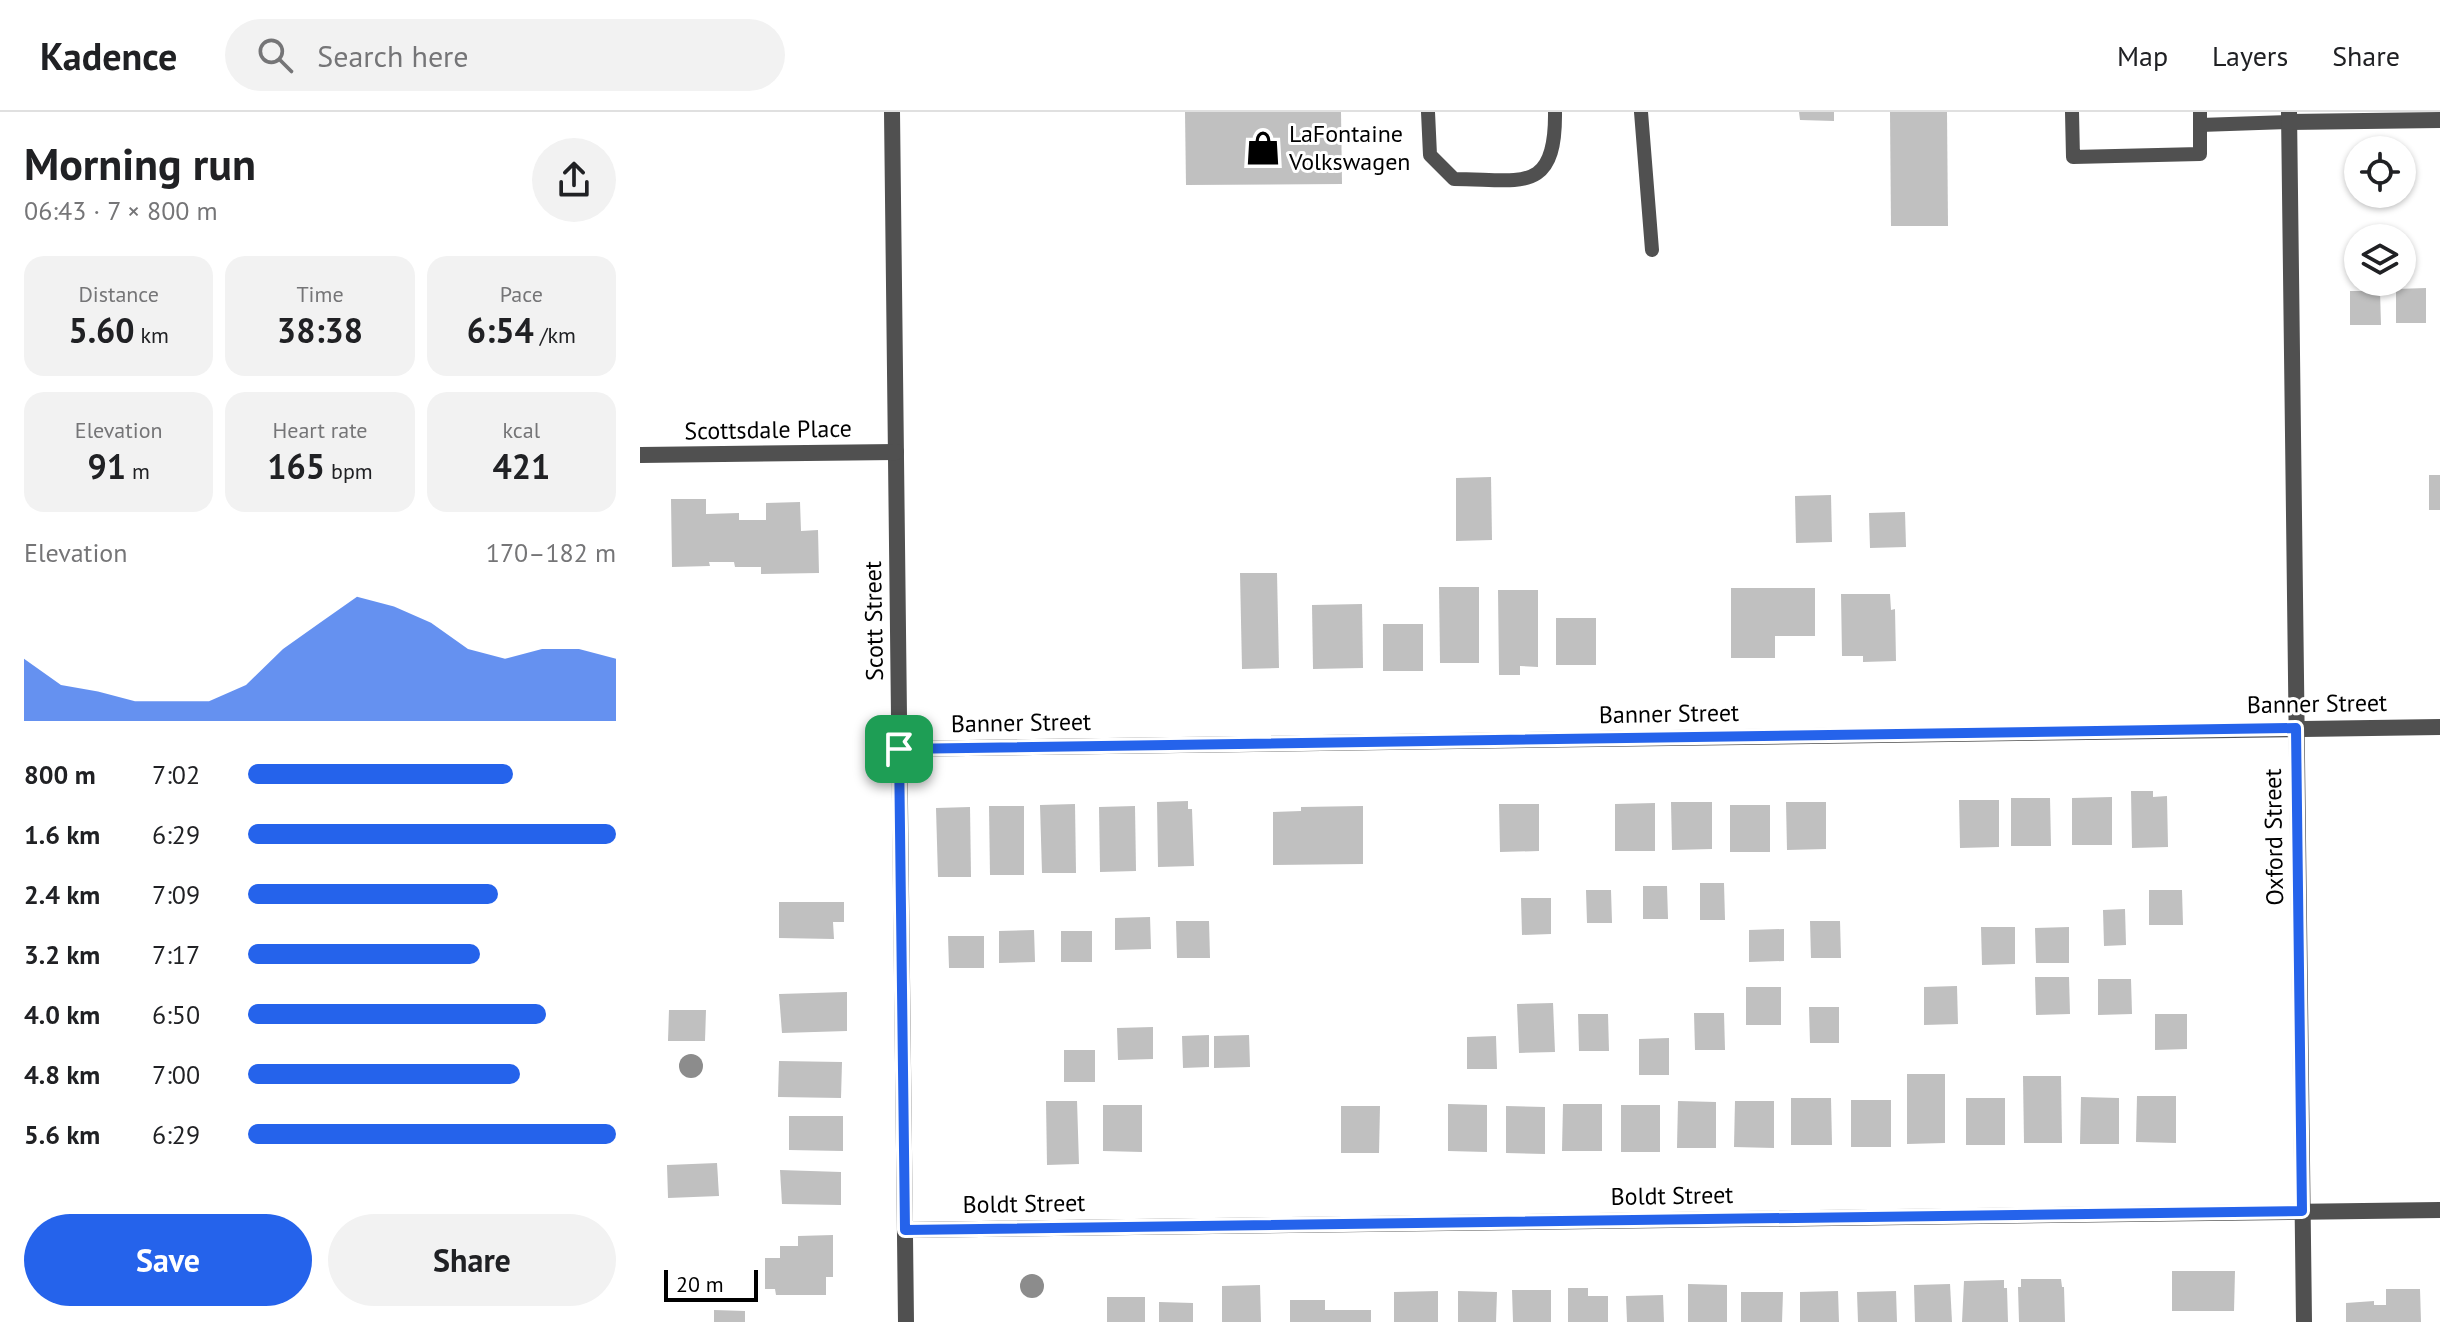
<!DOCTYPE html>
<html lang="en">
<head>
<meta charset="utf-8">
<style>
	:root { --surface:#fff; --page:#f2f2f2; --text:#202124; --muted:#757577; --line:#e0e0e0; --accent:#2563eb }
	body { margin:0; font-family:"PT Sans",sans-serif; background:var(--page); color:var(--text); height:100vh; display:flex; flex-direction:column; font-size:30px; white-space:nowrap }
	* { box-sizing:border-box; margin:0 }
	p { font-size:26px; color:var(--muted) }
	.icon { flex:none; width:44px; height:44px; fill:none; stroke:currentColor; stroke-width:2; stroke-linecap:round; stroke-linejoin:round }
	.map { position:relative; flex:1; overflow:hidden }
	.side { display:flex; flex-direction:column; background:var(--surface); width:640px }
	.side>* { flex:none }
	.fabs { position:absolute; left:1704px; top:24px; display:grid; gap:16px }
	.fabs a { display:grid; place-items:center; width:72px; height:72px; border-radius:50%; background:var(--surface); box-shadow:0 2px 6px #0004; font-size:40px }
	.scale { position:absolute; left:24px; bottom:20px; width:94px; box-sizing:border-box; padding-left:8px; border:4px solid #000; border-top:0; font-size:22px; line-height:28px; white-space:nowrap; color:#000; -webkit-text-stroke:6px #fff; paint-order:stroke }
	.pin { position:absolute; display:grid; place-items:center; width:68px; height:68px; color:#fff; margin:-34px; border-radius:16px; box-shadow:0 4px 12px #0006 }
	.round { display:grid; place-items:center; flex:none; width:84px; height:84px; border-radius:42px; background:var(--page) }
	.headline { display:flex; align-items:center; justify-content:space-between; height:136px; padding:0 24px }
	h1 { font-size:44px; font-weight:800; line-height:60px }
	.figures { display:grid; grid-template-columns:repeat(3,1fr); gap:12px; height:136px; padding:8px 24px }
	.figures div { display:grid; align-content:center; border-radius:20px; background:var(--page); text-align:center }
	.figures b { font-size:34px; font-weight:800 }
	.figures small { font-size:22px; font-weight:400 }
	.figures p { font-size:22px }
	.chart { height:224px; padding:16px 24px }
	.chart p { display:flex; justify-content:space-between }
	.chart svg { width:100%; height:144px; margin-top:8px; fill:var(--accent); opacity:.7 }
	.cta { display:flex; gap:16px; margin-top:auto; padding:16px 24px }
	.cta a { flex:1; height:92px; border-radius:48px; background:var(--accent); color:#fff; font-size:32px; font-weight:800; line-height:92px; text-align:center }
	.cta a+a { background:var(--page); color:var(--text) }
	ul { padding:0 24px; list-style:none; font-size:26px }
	li { display:grid; grid-template-columns:128px 96px 1fr; align-items:center; height:60px }
	li i { height:20px; border-radius:10px; background:var(--accent) }
	header { display:flex; align-items:center; gap:48px; box-sizing:border-box; height:112px; padding:0 40px; background:var(--surface); border-bottom:2px solid var(--line) }
	header strong { font-size:38px }
	nav { display:flex; gap:44px; margin-inline-start:auto; font-size:28px }
	.search { width:560px; height:72px; background:var(--page); display:flex; align-items:center; gap:20px; box-sizing:border-box; padding:0 28px; border-radius:44px; color:var(--muted); font-size:30px }
	main { display:flex; flex:1; min-height:0 }
	.map>svg:first-child { display:block }
</style>
</head>
<body>
<header>
<strong>Kadence</strong>
<div class="search"><svg class="icon" aria-label="search" viewBox="0 0 24 24"><circle cx="10" cy="10" r="6"/><path d="M15 15l6 6"/></svg>Search here</div>
<nav><a>Map</a><a>Layers</a><a>Share</a></nav>
</header>
<main>
<section class="side">
<div class="headline"><div><h1>Morning run</h1><p>06:43 · 7 × 800 m</p></div><a class="round"><svg class="icon" aria-label="share" viewBox="0 0 24 24"><path d="M12 15V3M7 8l5-5 5 5M5 13v7h14v-7"/></svg></a></div>
<div class="figures">
<div><p>Distance</p><b>5.60<small> km</small></b></div>
<div><p>Time</p><b>38:38</b></div>
<div><p>Pace</p><b>6:54<small> /km</small></b></div>
</div>
<div class="figures">
<div><p>Elevation</p><b>91<small> m</small></b></div>
<div><p>Heart rate</p><b>165<small> bpm</small></b></div>
<div><p>kcal</p><b>421</b></div>
</div>
<div class="chart"><p><span>Elevation</span>170–182 m</p>
<svg viewBox="0 0 160 44" preserveAspectRatio="none"><path d="M0 44V25L10 33L20 35L30 38L40 38L50 38L60 33L70 22L80 14L90 6L100 9L110 14L120 22L130 25L140 22L150 22L160 25V44z"/></svg>
</div>
<ul>
<li><b>800 m</b>7:02<i style="width:72%"></i></li>
<li><b>1.6 km</b>6:29<i style="width:100%"></i></li>
<li><b>2.4 km</b>7:09<i style="width:68%"></i></li>
<li><b>3.2 km</b>7:17<i style="width:63%"></i></li>
<li><b>4.0 km</b>6:50<i style="width:81%"></i></li>
<li><b>4.8 km</b>7:00<i style="width:74%"></i></li>
<li><b>5.6 km</b>6:29<i style="width:100%"></i></li>
</ul>
<div class="cta"><a>Save</a><a>Share</a></div>
</section>
<div class="map">
<svg width="1800" height="1210" viewBox="0 0 1800 1210">
	<rect width="100%" height="100%" fill="#fff"/>
	<g fill="#c0c0c0">
		<polygon points="545,0 701,0 702,72 546,73"/>
		<polygon points="1159,0 1194,0 1194,9 1160,8"/>
		<polygon points="1250,0 1307,0 1308,114 1251,114"/>
		<polygon points="1786,176 1786,211 1756,211 1756,177"/>
		<polygon points="1710,179 1740,179 1741,213 1710,213"/>
		<rect x="1789" y="363" width="11" height="35"/>
		<polygon points="851,365 852,428 816,429 816,366"/>
		<polygon points="1191,383 1192,430 1156,431 1155,384"/>
		<polygon points="31,387 66,387 66,402 99,401 99,408 126,408 126,391 160,390 161,419 178,418 179,461 121,462 121,455 95,455 94,450 69,450 70,454 32,455"/>
		<polygon points="1265,400 1266,435 1230,436 1229,401"/>
		<polygon points="600,461 637,461 639,556 602,557"/>
		<polygon points="799,475 839,475 839,551 800,551"/>
		<polygon points="1091,476 1175,476 1175,524 1135,524 1135,546 1091,546"/>
		<polygon points="858,478 898,478 898,555 880,554 880,563 859,563"/>
		<polygon points="1201,482 1250,482 1251,498 1255,497 1256,549 1223,550 1223,544 1202,544"/>
		<polygon points="722,492 723,556 673,557 672,493"/>
		<rect x="916" y="506" width="40" height="47"/>
		<rect x="743" y="512" width="40" height="47"/>
		<polygon points="1491,679 1513,679 1513,685 1527,684 1528,735 1492,736"/>
		<polygon points="1472,685 1472,733 1432,733 1432,686"/>
		<polygon points="1371,686 1410,686 1411,734 1371,734"/>
		<polygon points="1319,688 1359,688 1359,735 1320,736"/>
		<polygon points="548,689 548,697 552,697 554,754 518,755 517,690"/>
		<polygon points="1031,690 1072,690 1072,737 1032,738"/>
		<polygon points="1146,690 1186,690 1186,737 1147,738"/>
		<polygon points="1015,691 1015,739 975,739 975,692"/>
		<polygon points="435,692 436,761 402,761 400,693"/>
		<polygon points="859,692 899,692 899,739 860,740"/>
		<rect x="1090" y="693" width="40" height="47"/>
		<polygon points="349,694 384,694 384,763 350,763"/>
		<polygon points="495,694 496,759 460,760 459,695"/>
		<polygon points="723,694 723,752 633,753 633,700 661,699 661,695"/>
		<polygon points="330,695 331,765 298,765 296,696"/>
		<polygon points="1060,771 1084,771 1085,808 1060,808"/>
		<polygon points="1003,774 1027,774 1028,807 1003,807"/>
		<polygon points="946,778 971,778 972,811 947,811"/>
		<polygon points="1509,778 1542,778 1543,813 1509,813"/>
		<polygon points="881,786 911,786 911,822 882,823"/>
		<polygon points="139,790 204,790 204,810 193,810 194,827 139,826"/>
		<polygon points="1485,797 1486,833 1464,834 1463,798"/>
		<polygon points="510,805 511,837 475,838 475,806"/>
		<polygon points="536,809 569,809 570,846 537,846"/>
		<polygon points="1170,809 1200,809 1201,846 1171,846"/>
		<polygon points="1341,815 1375,815 1375,852 1342,853"/>
		<polygon points="1429,815 1429,851 1396,851 1395,816"/>
		<polygon points="1144,817 1144,849 1109,850 1109,818"/>
		<polygon points="394,818 395,850 359,851 359,819"/>
		<rect x="421" y="819" width="31" height="31"/>
		<polygon points="308,824 344,824 344,856 309,856"/>
		<polygon points="1395,865 1429,865 1430,902 1396,903"/>
		<polygon points="1458,867 1491,867 1492,902 1458,903"/>
		<polygon points="1317,874 1318,912 1284,913 1284,875"/>
		<rect x="1106" y="875" width="35" height="38"/>
		<polygon points="207,880 207,919 142,921 139,882"/>
		<polygon points="913,891 915,940 879,941 877,892"/>
		<polygon points="1169,895 1199,895 1199,931 1170,931"/>
		<polygon points="29,898 66,898 65,929 28,929"/>
		<polygon points="1054,901 1084,901 1085,938 1055,938"/>
		<polygon points="938,902 968,902 969,939 939,939"/>
		<polygon points="1515,902 1547,902 1547,937 1515,938"/>
		<polygon points="513,915 513,947 478,948 477,916"/>
		<polygon points="569,923 569,955 543,956 542,924"/>
		<polygon points="609,923 610,955 574,956 574,924"/>
		<polygon points="856,924 857,957 827,957 827,925"/>
		<polygon points="1029,926 1029,963 999,963 999,927"/>
		<rect x="424" y="938" width="31" height="32"/>
		<polygon points="139,949 202,950 201,986 138,985"/>
		<polygon points="1267,962 1305,962 1305,1031 1267,1032"/>
		<polygon points="1383,964 1421,964 1422,1031 1384,1031"/>
		<polygon points="1497,984 1536,984 1536,1031 1496,1030"/>
		<polygon points="1441,985 1479,986 1479,1032 1440,1032"/>
		<polygon points="1151,986 1191,986 1192,1033 1151,1033"/>
		<rect x="1326" y="986" width="39" height="47"/>
		<rect x="1211" y="988" width="40" height="47"/>
		<polygon points="406,989 437,989 439,1052 407,1053"/>
		<polygon points="1038,989 1076,990 1076,1036 1037,1036"/>
		<polygon points="1095,989 1134,989 1134,1036 1094,1035"/>
		<polygon points="808,992 847,993 847,1040 808,1039"/>
		<polygon points="923,992 962,992 962,1039 922,1039"/>
		<polygon points="463,993 502,993 502,1040 463,1039"/>
		<rect x="981" y="993" width="39" height="47"/>
		<polygon points="701,994 740,994 739,1041 701,1041"/>
		<polygon points="866,994 905,995 905,1042 866,1041"/>
		<polygon points="149,1004 203,1004 203,1039 149,1038"/>
		<polygon points="77,1051 79,1084 28,1086 27,1053"/>
		<polygon points="140,1058 201,1060 201,1093 142,1092"/>
		<polygon points="193,1123 193,1165 186,1165 186,1183 136,1183 135,1177 125,1177 125,1146 140,1146 140,1134 158,1134 158,1124"/>
		<polygon points="1532,1159 1595,1159 1594,1199 1532,1199"/>
		<polygon points="1381,1167 1421,1167 1422,1175 1424,1175 1425,1210 1379,1210 1378,1175 1381,1175"/>
		<polygon points="1364,1168 1364,1176 1367,1176 1368,1210 1322,1210 1324,1169"/>
		<polygon points="1048,1172 1087,1173 1087,1210 1048,1210"/>
		<polygon points="1310,1172 1312,1210 1275,1210 1274,1173"/>
		<polygon points="620,1173 621,1210 582,1210 582,1174"/>
		<polygon points="928,1176 948,1176 948,1184 968,1184 968,1210 928,1210"/>
		<polygon points="1746,1177 1780,1177 1781,1210 1706,1210 1706,1191 1734,1189 1734,1193 1746,1193"/>
		<polygon points="872,1178 911,1178 911,1210 873,1210"/>
		<polygon points="798,1179 798,1210 754,1210 754,1180"/>
		<polygon points="818,1179 857,1180 856,1210 818,1210"/>
		<polygon points="1198,1179 1199,1210 1160,1210 1160,1180"/>
		<polygon points="1256,1179 1257,1210 1218,1210 1217,1180"/>
		<polygon points="1101,1180 1143,1180 1142,1210 1101,1210"/>
		<polygon points="1023,1183 1024,1210 987,1210 986,1184"/>
		<rect x="467" y="1185" width="38" height="25"/>
		<polygon points="650,1188 685,1188 685,1198 731,1198 731,1210 650,1210"/>
		<polygon points="519,1190 553,1191 553,1210 519,1210"/>
		<polygon points="74,1198 105,1199 105,1210 74,1210"/>
	</g>
	<g fill="none" stroke-linecap="round" stroke-linejoin="round">
		<g stroke="#505050" stroke-width="14">
			<path d="M 788,0 L 790,43 L 814,67 C 880,67 916,84 915,0"/>
			<polyline points="1001,0 1012,138"/>
			<polyline points="1432,0 1433,45 1560,42 1560,0"/>
			<polyline points="1560,13 1649,10"/>
		</g>
		<g stroke="#505050" stroke-width="16">
			<polyline points="252,0 266,1210"/>
			<polyline points="1649,0 1664,1210"/>
			<polyline points="1649,10 1800,8"/>
			<polyline points="0,343 256,340"/>
			<polyline points="259,637 1800,615"/>
			<polyline points="265,1118 1800,1098"/>
		</g>
	</g>
	<g fill="#8c8c8c">
		<circle cx="51" cy="954" r="12"/>
		<circle cx="392" cy="1174" r="12"/>
	</g>
	<g fill="none" stroke-linecap="round" stroke-linejoin="round">
		<g stroke="#fff" stroke-width="16">
			<polygon id="route" points="1656,616 1662,1099 265,1118 259,637"/>
		</g>
		<use href="#route" stroke="#2563eb" stroke-width="10"/>
	</g>
	<defs>
		<g id="shop-bare" transform="scale(2.76)"><path d="M-5-2.5h2.3a2.7 3.5 0 0 1 5.4 0H5L5.5 6h-11ZM-1.5-2.5h3a1.5 2.3 0 0 0-3 0Z" fill="#000" stroke="#fff" stroke-width="2.5" paint-order="stroke"/></g>
	</defs>
	<g fill-rule="evenodd">
		<use href="#shop-bare" x="623" y="36"/>
	</g>
	<g text-anchor="middle" stroke-width="6" stroke-linejoin="round" paint-order="stroke">
		<g font-size="24" fill="#000" stroke="#fff" text-anchor="start">
			<text x="649" y="30">LaFontaine<tspan x="649" dy="28">Volkswagen</tspan></text>
		</g>
		<g font-size="24" fill="#000" stroke="#fff">
			<text transform="translate(128 318) rotate(-1)" y="8">Scottsdale Place</text>
			<text transform="translate(234 509) rotate(-91)" y="8">Scott Street</text>
			<text transform="translate(1677 592) rotate(-1)" y="8">Banner Street</text>
			<text transform="translate(1029 602) rotate(-1)" y="8">Banner Street</text>
			<text transform="translate(381 611) rotate(-1)" y="8">Banner Street</text>
			<text transform="translate(1634 725) rotate(-91)" y="8">Oxford Street</text>
			<text transform="translate(1032 1084) rotate(-1)" y="8">Boldt Street</text>
			<text transform="translate(384 1092) rotate(-1)" y="8">Boldt Street</text>
		</g>
	</g>
</svg>
<div class="fabs">
<a><svg class="icon" aria-label="locate" viewBox="0 0 24 24"><circle cx="12" cy="12" r="6"/><path d="M12 2v4M12 18v4M2 12h4M18 12h4"/></svg></a>
<a><svg class="icon" aria-label="layers" viewBox="0 0 24 24"><path d="M12 4l9 5-9 5-9-5zM3 14l9 5 9-5"/></svg></a>
</div>
<div class="scale">20 m</div>
<div class="pin" style="left:259px;top:637px;background:#1e9e55"><svg class="icon" aria-label="arrive" viewBox="0 0 24 24"><path d="M6 21V4h12l-3 4 3 4H6"/></svg></div>
</div>
</main>
</body>
</html>
